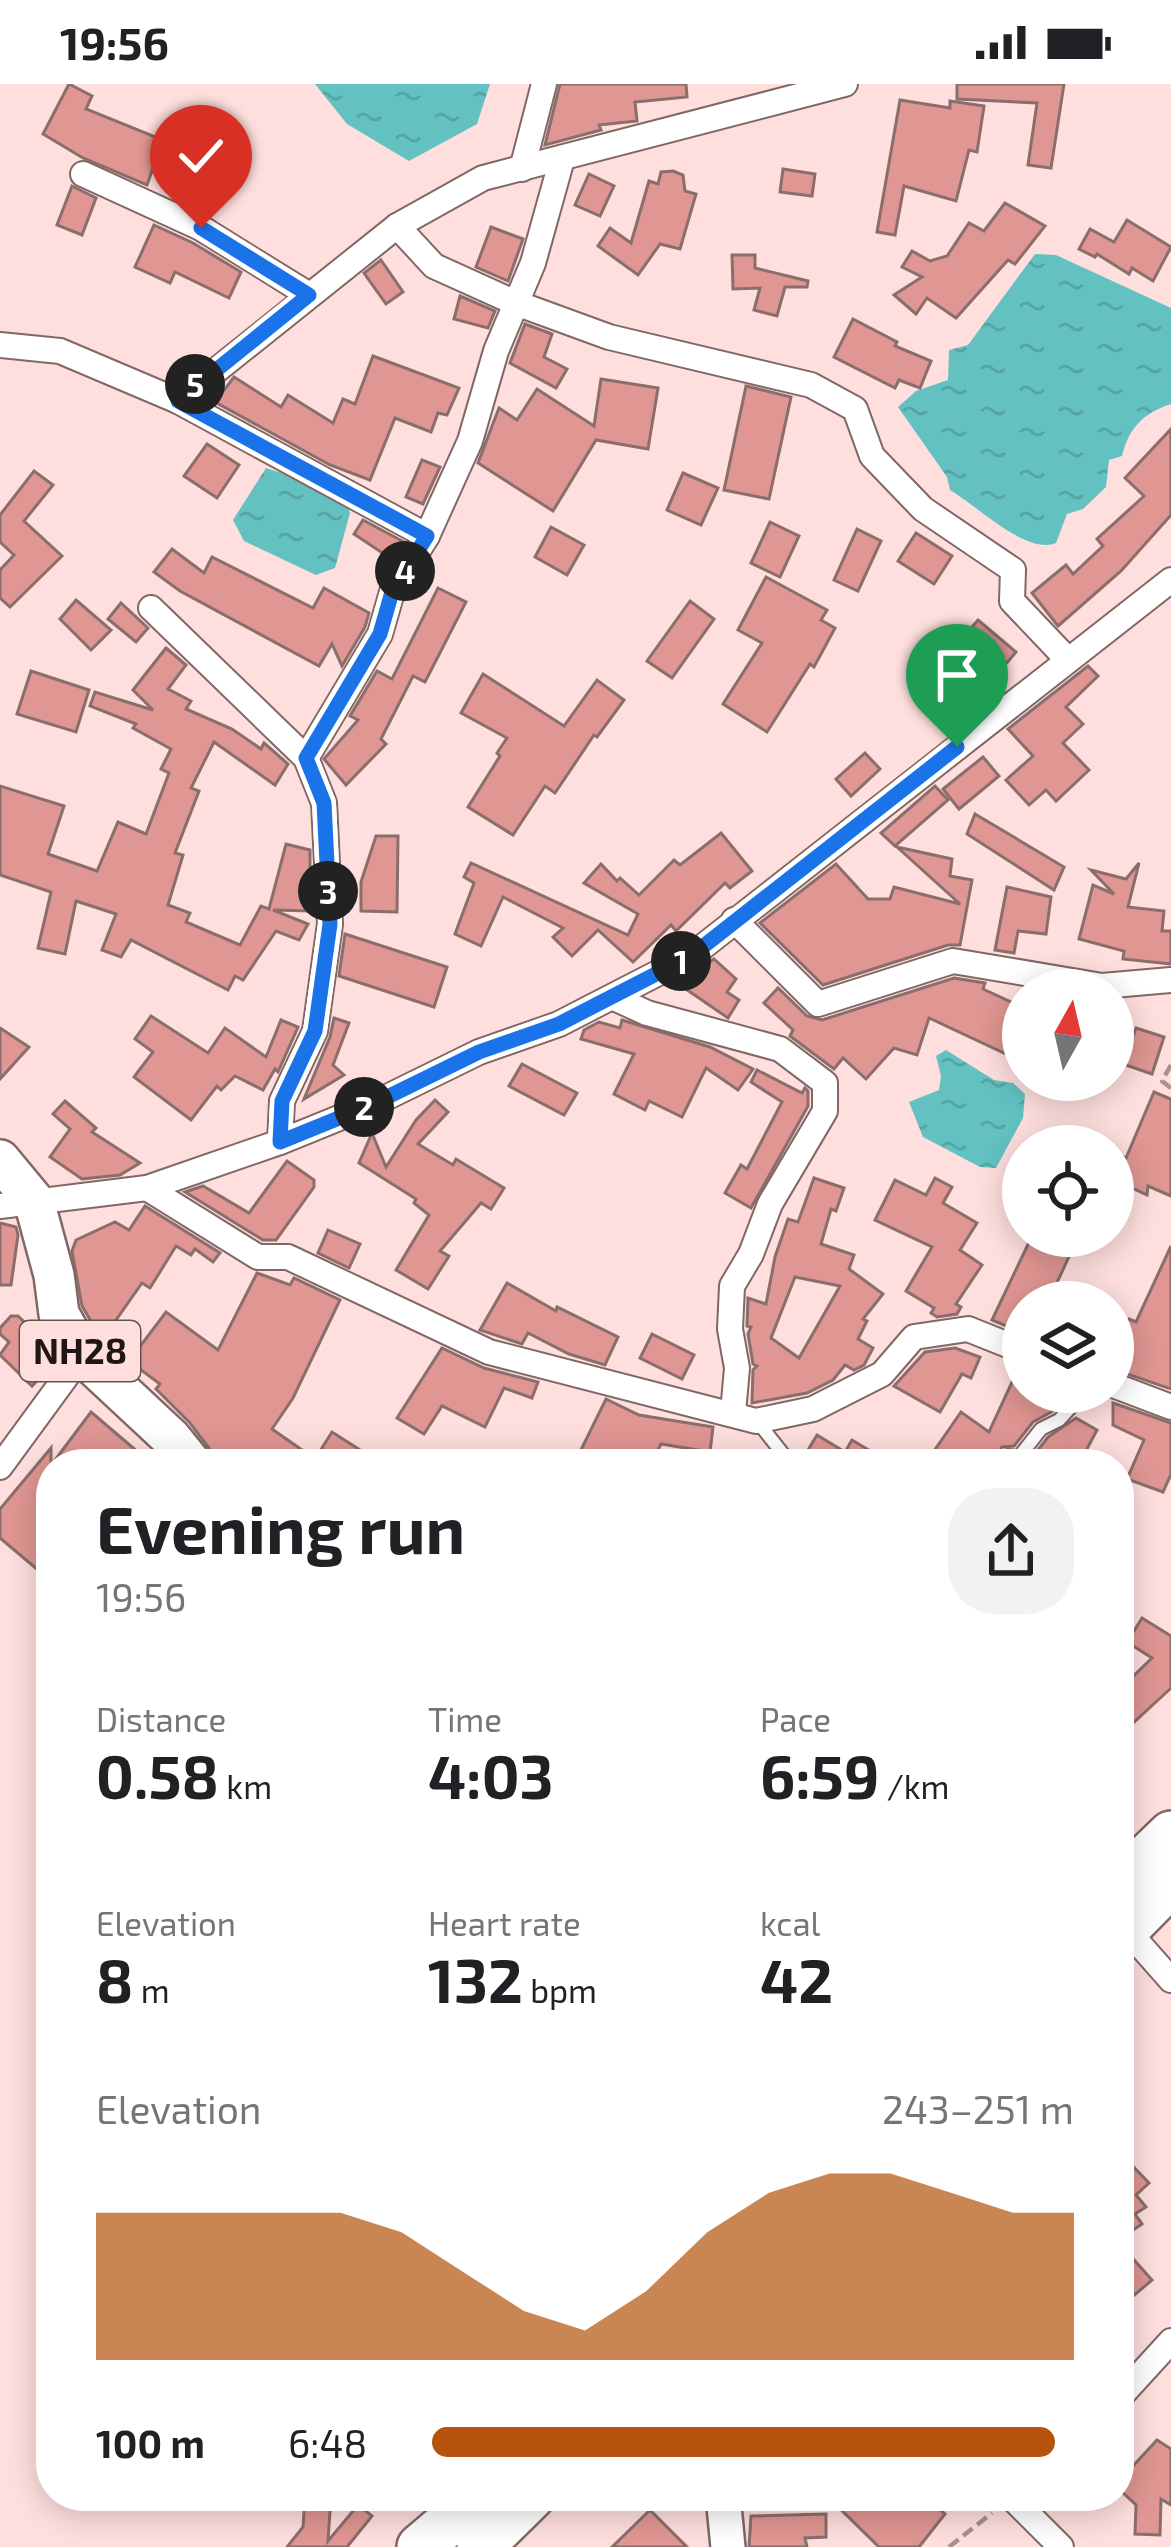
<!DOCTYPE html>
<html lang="en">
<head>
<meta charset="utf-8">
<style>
	:root { --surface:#fff; --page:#f2f2f2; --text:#202124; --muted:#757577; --accent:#b45309 }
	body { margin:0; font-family:"Exo 2",sans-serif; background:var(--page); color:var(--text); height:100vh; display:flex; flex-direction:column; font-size:45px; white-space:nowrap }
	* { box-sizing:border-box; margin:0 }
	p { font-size:39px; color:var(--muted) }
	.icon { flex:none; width:66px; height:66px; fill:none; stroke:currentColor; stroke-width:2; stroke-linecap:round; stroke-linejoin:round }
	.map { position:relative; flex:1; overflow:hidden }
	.side { position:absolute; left:36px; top:1365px; width:1098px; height:1062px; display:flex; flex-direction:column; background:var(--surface); border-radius:48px; box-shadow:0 6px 30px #0003 }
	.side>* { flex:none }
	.needle { width:78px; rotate:8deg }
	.controls { position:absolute; left:1002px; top:885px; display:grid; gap:24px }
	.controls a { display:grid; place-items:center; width:132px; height:132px; border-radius:50%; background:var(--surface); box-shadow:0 6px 30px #0003; font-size:60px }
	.pin { position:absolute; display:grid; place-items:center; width:102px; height:102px; color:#fff; margin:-123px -51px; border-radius:50% 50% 50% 0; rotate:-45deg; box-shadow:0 0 12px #0007 }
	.pin .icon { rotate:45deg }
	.km { position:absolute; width:60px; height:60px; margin:-30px; border-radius:50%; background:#222; color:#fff; font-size:33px; line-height:60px; text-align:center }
	.round { display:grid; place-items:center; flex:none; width:126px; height:126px; border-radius:48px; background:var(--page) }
	.summary { display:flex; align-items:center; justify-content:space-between; height:204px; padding:0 60px }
	h1 { font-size:66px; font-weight:700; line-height:90px }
	.figures { display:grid; grid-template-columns:repeat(3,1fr); gap:18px; height:204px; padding:12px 60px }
	.figures div { display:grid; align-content:center }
	.figures b { font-size:60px; font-weight:700 }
	.figures small { font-size:33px; font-weight:400 }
	.figures p { font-size:33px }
	.chart { height:336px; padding:24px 60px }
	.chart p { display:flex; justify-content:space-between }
	.chart svg { width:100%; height:216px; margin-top:12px; fill:var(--accent); opacity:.7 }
	ul { padding:0 60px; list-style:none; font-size:39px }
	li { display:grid; grid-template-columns:192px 144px 1fr; align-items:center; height:90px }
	li i { height:30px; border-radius:15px; background:var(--accent) }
	.status { display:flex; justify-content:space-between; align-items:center; height:84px; padding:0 60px; background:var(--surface); direction:ltr }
	.status svg { height:33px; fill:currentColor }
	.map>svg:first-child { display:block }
</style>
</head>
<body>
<div class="status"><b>19:56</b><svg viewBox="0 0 49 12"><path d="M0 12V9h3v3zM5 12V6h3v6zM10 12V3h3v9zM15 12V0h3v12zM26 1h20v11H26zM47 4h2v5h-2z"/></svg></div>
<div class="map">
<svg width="1171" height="2463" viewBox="0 0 1171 2463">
	<defs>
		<pattern id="water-ripples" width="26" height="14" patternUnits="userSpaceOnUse" patternTransform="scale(3)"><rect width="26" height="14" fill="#63c1c1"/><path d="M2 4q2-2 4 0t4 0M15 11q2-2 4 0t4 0" fill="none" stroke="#56a5a5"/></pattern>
	</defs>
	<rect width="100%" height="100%" fill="#fedfdd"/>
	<g fill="url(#water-ripples)">
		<polygon points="315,0 490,0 477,40 409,77 347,40"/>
		<path d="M 1035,170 L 1056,171 L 1171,224 L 1171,320 C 1143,329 1129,344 1122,372 L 1109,376 L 1106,403 L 1083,425 L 1067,430 L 1056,459 C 1026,471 979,423 950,406 L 947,393 L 898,323 L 916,307 L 948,296 L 949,266 L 968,261 Z"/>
		<polygon points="266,384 342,409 350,429 335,484 316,491 244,457 233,436"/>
		<polygon points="946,966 994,996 1013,999 1025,1010 1023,1034 996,1084 980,1083 923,1053 909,1018 939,1006 941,992 936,972"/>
	</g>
	<g fill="#e09692" stroke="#896e6c" stroke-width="3" fill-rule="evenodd">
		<polygon points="69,0 92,12 86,25 163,56 147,101 83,74 43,50"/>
		<polygon points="560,0 686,0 687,13 635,18 637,37 599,41 601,46 545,61"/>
		<polygon points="957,0 1064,0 1051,84 1028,81 1037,19 957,15"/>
		<polygon points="900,16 950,24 950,17 984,22 977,68 969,66 956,117 904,102 895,151 877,148"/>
		<polygon points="783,85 815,90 812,112 780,108"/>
		<polygon points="673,87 683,91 685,107 696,110 680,165 660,160 638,191 598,162 610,144 631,159 649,97 658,100 661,88"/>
		<polygon points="589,90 614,102 600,132 575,121"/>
		<polygon points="72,102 96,114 82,151 57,141"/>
		<polygon points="1005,119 1045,142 1015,180 1008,176 956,234 927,214 916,230 894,211 922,193 902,183 912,167 930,177 947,172 969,139 984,147"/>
		<polygon points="1127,136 1171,163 1153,197 1132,184 1129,190 1097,170 1095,173 1079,165 1090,145 1114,158"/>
		<polygon points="154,141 193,159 241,188 229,214 175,188 170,199 135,183"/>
		<polygon points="491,143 523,155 508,197 476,183"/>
		<polygon points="732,171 755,171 755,184 808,197 807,203 785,203 777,232 754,226 760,204 733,205"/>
		<polygon points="381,176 403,208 386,220 364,189"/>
		<polygon points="460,212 495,227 488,244 454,235"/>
		<polygon points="853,235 897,258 895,262 931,277 920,304 899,296 895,304 834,273"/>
		<polygon points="525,240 552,250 544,273 567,285 556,304 510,279"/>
		<polygon points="373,272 459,304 447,331 438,329 431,348 395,334 370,396 330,381 215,318 234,293 281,323 288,311 333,339 343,315 355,320"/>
		<polygon points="601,295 658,304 648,365 596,356 553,427 478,379 499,324 517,336 537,305 594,342"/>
		<polygon points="746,302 791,313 769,415 724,406"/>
		<polygon points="1171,345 1171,431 1121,487 1058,542 1032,509 1066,481 1073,490 1103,462 1097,455 1144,412 1125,394"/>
		<polygon points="207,360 239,381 217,414 184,392"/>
		<polygon points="422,376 440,383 423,420 406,413"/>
		<polygon points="34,387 53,401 24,437 62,472 10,523 0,514 0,486 14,471 0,458 0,431"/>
		<polygon points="683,389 718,404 701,441 667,426"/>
		<polygon points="363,436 404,458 393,476 354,450"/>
		<polygon points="770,438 799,452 780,493 751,479"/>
		<polygon points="551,443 584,461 567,491 535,473"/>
		<polygon points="857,445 881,457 858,507 834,496"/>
		<polygon points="916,449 952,472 934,500 898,477"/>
		<polygon points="172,465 204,489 212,473 313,524 324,504 369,529 365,543 342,582 332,560 319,582 180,507 154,488"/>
		<polygon points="766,493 827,526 821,536 835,544 814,583 810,580 767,648 723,620 762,559 738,546"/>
		<polygon points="438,504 466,518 425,598 413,592 381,655 386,660 346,701 324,675 358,636 350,632 377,587 392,595"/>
		<polygon points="76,516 111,546 91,566 60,535"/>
		<polygon points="690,517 714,535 672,594 647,577"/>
		<polygon points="121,519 148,544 136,558 108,535"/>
		<polygon points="978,536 1016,568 981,609 951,567"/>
		<polygon points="166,564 186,581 168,605 191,617 186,625 232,645 261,665 264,659 288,680 275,701 214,658 191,704 199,707 175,769 183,771 168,821 190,829 186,838 240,861 261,822 269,825 286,760 310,766 310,827 273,826 308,840 299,856 276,847 243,896 235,892 228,906 131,856 121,873 102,866 116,830 76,817 65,870 38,864 51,808 0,791 0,702 64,722 48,770 97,787 118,738 146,750 169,689 161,685 171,665 133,644 136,640 90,622 95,608 153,626 133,606"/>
		<polygon points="1088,582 1098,592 1066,623 1083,640 1063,659 1089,686 1056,717 1046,706 1029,721 1006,696 1033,672 1008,645"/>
		<polygon points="31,587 89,606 76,648 17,630"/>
		<polygon points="483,590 564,642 597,596 624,616 597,653 594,651 555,709 545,702 513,751 468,723 500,672 497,669 507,654 461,629"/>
		<polygon points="865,669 880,685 851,712 836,695"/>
		<polygon points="983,673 999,692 959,725 943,705"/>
		<polygon points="935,702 948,716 895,762 881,749"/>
		<polygon points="975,730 1064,783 1054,806 967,750"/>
		<polygon points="721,749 752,787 730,804 725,799 676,847 671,841 633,878 598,846 572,872 553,853 563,844 503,813 481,862 455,850 474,799 464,793 471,779 628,851 638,830 584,799 601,780 617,797 620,794 639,811 674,776 680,781"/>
		<polygon points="376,752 398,752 397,828 361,827 361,798"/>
		<polygon points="897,763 952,775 950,792 972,796 960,861 948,861 823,901 760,839 836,780 868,815 890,815 894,803 960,820"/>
		<polygon points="1139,779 1128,823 1164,827 1162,847 1171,847 1171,880 1123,875 1124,867 1079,855 1093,801 1114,810 1091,786 1126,795"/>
		<polygon points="1007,803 1051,813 1046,850 1018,847 1014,869 995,866"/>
		<polygon points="345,850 447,883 434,923 339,892"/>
		<polygon points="714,875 736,895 727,908 739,916 728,934 677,899"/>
		<polygon points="954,894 985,899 983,905 1020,922 1016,930 1023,933 1023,978 929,934 917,971 894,964 866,995 843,974 834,985 790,952 793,946 764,919 778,904 807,932 822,936"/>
		<polygon points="151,932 208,969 225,944 266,973 281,936 298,943 278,988 275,985 263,1006 235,992 221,1006 217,1002 191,1036 134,993 153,968 135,955"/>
		<polygon points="334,934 349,939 333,981 344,991 304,1015 330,953"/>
		<polygon points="622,936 710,963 753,985 738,1006 706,984 682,1033 649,1017 645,1026 614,1010 634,970 581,955 584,946 599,938 620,944"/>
		<polygon points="0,944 29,963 0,995"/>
		<polygon points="1136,944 1164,953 1152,990 1123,980"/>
		<polygon points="522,980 577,1009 564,1031 509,1002"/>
		<polygon points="757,986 802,1009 805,1004 808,1007 808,1022 751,1124 725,1109 741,1081 747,1085 782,1018 751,998"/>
		<polygon points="1154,1008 1171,1015 1171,1112 1148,1102 1147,1111 1113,1095 1113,1067 1126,1074"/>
		<polygon points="435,1016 448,1028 418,1060 453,1081 456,1075 504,1104 491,1125 481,1119 440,1167 449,1172 428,1205 396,1186 429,1131 414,1119 416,1115 359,1079 372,1049 386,1083 416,1036"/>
		<polygon points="65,1017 96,1044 92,1048 140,1079 120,1091 82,1095 50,1073 70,1045 53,1030"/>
		<polygon points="287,1077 314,1096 314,1103 276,1156 263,1156 185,1108 203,1102 249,1129"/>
		<path d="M 814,1094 L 844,1104 L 836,1127 L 831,1125 L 821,1160 L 854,1171 L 849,1185 L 883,1210 L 863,1235 L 867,1237 L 858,1255 L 873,1264 L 864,1281 L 854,1286 L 845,1281 L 833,1296 L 807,1309 L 752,1319 L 753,1286 L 757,1282 L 753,1280 L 748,1250 L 751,1243 L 747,1242 L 748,1214 L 766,1220 L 775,1173 L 788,1135 L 798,1138 ZM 795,1193 L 840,1202 L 799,1274 L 771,1254 Z"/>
		<polygon points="935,1094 952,1103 943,1119 977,1139 960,1166 982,1181 956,1220 961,1223 957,1230 937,1233 931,1229 934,1224 906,1207 932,1163 875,1136 895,1096 926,1111"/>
		<polygon points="145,1122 220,1169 213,1178 195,1165 191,1171 176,1162 150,1204 142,1199 102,1256 82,1222 72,1167 76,1156 115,1138 129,1146"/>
		<polygon points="0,1139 16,1143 18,1151 11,1201 0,1201"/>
		<polygon points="328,1146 360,1160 349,1184 318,1169"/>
		<polygon points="1032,1152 1047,1152 1073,1164 1048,1218 1023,1218 1023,1249 992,1236"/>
		<polygon points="1171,1162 1171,1305 1113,1285 1113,1254 1118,1255 1129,1235 1136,1238"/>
		<polygon points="257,1189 290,1201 294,1194 340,1216 293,1314 272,1345 315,1375 332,1348 382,1380 221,1380 190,1339 156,1305 160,1300 129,1277 166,1228 218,1266"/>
		<polygon points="507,1199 556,1227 557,1223 618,1253 605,1281 569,1270 528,1249 522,1260 480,1246"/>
		<polygon points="11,1232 18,1232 50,1263 57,1276 32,1302 0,1271 9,1258 0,1250 0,1244"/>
		<polygon points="652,1250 694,1271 682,1295 640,1274"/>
		<polygon points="442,1264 484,1284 538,1298 532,1314 504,1304 485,1343 442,1322 424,1350 397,1334"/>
		<polygon points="955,1264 980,1273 971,1294 962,1290 940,1328 894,1302 925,1268"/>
		<polygon points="1019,1283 1023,1283 1023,1308 1059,1308 1053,1327 1033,1338 1014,1362 1002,1363 993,1380 925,1380 961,1328 989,1348"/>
		<polygon points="606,1315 639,1331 713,1343 710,1368 661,1360 651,1380 574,1380"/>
		<polygon points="1113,1319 1171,1339 1171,1390 1163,1408 1127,1395 1144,1356 1113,1341"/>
		<polygon points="91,1328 152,1380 52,1380"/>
		<polygon points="1076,1334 1097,1346 1079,1380 1027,1380 1048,1353"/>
		<polygon points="817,1351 845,1368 852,1356 892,1380 820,1380 805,1371"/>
		<polygon points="51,1364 51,1497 0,1454 0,1425"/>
		<polygon points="1142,1534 1171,1552 1171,1604 1119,1652 1119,1606 1152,1574 1127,1558"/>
		<polygon points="1119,2068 1149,2099 1136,2111 1146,2123 1135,2130 1142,2140 1119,2156"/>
		<polygon points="1119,2159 1152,2196 1119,2224"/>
		<polygon points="1157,2356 1171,2365 1171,2421 1161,2415 1160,2451 1135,2450 1136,2421 1119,2405 1119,2397"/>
		<polygon points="305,2412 331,2412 328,2457 358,2421 372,2432 347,2463 287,2463 303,2443"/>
		<polygon points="827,2412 948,2412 938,2424 945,2430 919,2463 879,2463"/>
		<polygon points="650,2426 687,2463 612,2463"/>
		<polygon points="826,2430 826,2453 805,2454 807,2463 749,2463 751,2432"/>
	</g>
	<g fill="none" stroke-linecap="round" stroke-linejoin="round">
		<g stroke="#816765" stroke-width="16">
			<g id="lane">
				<polyline points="757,1337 791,1380"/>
				<polyline points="1003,1380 1008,1372 1019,1373 1041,1345 1059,1336 1085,1308"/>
			</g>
		</g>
		<g stroke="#816765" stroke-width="28">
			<g id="street">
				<polyline points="522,85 544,0"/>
				<polyline points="83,90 201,144 309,211"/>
				<polyline points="397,142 434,182 516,219 609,253 811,301 855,325 872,372 923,425 1013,486 1012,517 1068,576"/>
				<polyline points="0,261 60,267 178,317 427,452 392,508 380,550 306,674"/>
				<polyline points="178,317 397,142 483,94 845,0"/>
				<polyline points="427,452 470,357 496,267 533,179 562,75"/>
				<polyline points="151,524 306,674 324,719 330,840 315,947 282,1017 280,1058"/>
				<polyline points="734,836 818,920 953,877 1102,902 1171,896"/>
				<polyline points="612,913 647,929 780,965 825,999 825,1027 770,1120 751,1170 732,1202 730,1245 737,1284 733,1329"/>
				<polyline points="147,1104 258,1173 288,1173 489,1268 756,1337 813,1325 882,1290 914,1253 968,1245 1023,1267"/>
				<polyline points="0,1122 147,1104 280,1058 371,1021 479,968 559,940 691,872 1171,496"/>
				<polyline points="1113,1301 1171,1323"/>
				<polyline points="0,1383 82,1271"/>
				<polyline points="1126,1845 1171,1896"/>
				<polyline points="1119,2314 1171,2257"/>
				<polyline points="1010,2412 1061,2463"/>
			</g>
		</g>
		<g stroke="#816765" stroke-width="38">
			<polyline id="secondary" points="723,2412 728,2463"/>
		</g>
		<g stroke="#816765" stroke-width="44">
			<polyline id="primary" points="0,1076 34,1117 54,1191 59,1230 82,1271 171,1354 192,1380"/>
		</g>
		<g stroke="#816765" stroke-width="50">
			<g id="highway">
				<polyline points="1119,1800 1171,1750"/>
				<polyline points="1119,1852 1171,1799"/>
				<polyline points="420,2463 480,2412"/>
				<polyline points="480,2463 532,2412"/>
			</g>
		</g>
		<g stroke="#a89190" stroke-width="4.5" stroke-dasharray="12 6" stroke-linecap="butt">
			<polyline points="1171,981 1162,997 1171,1004"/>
			<polyline points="949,2463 992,2429"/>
		</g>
		<use href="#lane" stroke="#fff" stroke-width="12"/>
		<use href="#street" stroke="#fff" stroke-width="24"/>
		<use href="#secondary" stroke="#fff" stroke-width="33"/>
		<use href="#primary" stroke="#fff" stroke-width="39"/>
		<use href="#highway" stroke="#fff" stroke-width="45"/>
	</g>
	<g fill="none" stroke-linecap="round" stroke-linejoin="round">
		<g stroke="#fff" stroke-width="24">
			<polyline id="route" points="201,144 309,211 178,317 427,452 392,508 380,550 306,674 324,719 330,840 315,947 282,1017 280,1058 371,1021 479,968 559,940 691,872 957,663"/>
		</g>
		<use href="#route" stroke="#1a73e8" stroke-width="15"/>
	</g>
	<g text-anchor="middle" stroke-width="10" stroke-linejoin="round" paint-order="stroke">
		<rect fill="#fedfdd" stroke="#635252" stroke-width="3" x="20" y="1237" width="120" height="60" rx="9"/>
		<g font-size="36" font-weight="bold" fill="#211616">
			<text x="80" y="1280">NH28</text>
		</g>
	</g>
</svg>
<div class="controls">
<a><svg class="needle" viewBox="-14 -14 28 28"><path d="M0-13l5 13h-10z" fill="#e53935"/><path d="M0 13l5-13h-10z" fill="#757577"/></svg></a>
<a><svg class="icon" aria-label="locate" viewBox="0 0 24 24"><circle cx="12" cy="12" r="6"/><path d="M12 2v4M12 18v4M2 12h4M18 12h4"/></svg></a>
<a><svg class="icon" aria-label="layers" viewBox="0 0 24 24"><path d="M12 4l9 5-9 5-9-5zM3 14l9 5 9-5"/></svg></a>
</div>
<div class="pin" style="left:957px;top:663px;background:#1e9e55"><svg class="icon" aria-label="arrive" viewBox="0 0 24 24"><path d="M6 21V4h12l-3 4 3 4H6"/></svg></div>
<div class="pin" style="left:201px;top:144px;background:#d93025"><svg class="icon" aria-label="check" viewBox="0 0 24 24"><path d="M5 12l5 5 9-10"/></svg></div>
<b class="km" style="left:681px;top:877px">1</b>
<b class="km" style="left:364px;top:1023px">2</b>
<b class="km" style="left:328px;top:807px">3</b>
<b class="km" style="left:405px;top:487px">4</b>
<b class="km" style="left:195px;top:300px">5</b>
<section class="side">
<div class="summary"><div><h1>Evening run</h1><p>19:56</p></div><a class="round"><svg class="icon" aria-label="share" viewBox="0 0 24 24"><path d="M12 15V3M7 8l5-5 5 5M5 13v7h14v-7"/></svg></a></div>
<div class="figures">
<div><p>Distance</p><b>0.58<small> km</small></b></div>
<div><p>Time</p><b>4:03</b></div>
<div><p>Pace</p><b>6:59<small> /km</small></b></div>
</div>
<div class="figures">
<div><p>Elevation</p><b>8<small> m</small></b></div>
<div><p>Heart rate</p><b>132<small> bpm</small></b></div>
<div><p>kcal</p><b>42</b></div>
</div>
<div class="chart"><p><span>Elevation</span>243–251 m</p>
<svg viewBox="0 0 160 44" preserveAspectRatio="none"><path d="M0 44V14L10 14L20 14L30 14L40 14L50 18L60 26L70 34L80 38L90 30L100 18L110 10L120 6L130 6L140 10L150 14L160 14V44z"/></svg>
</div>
<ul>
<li><b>100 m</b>6:48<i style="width:97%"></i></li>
</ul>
</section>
</div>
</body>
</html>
